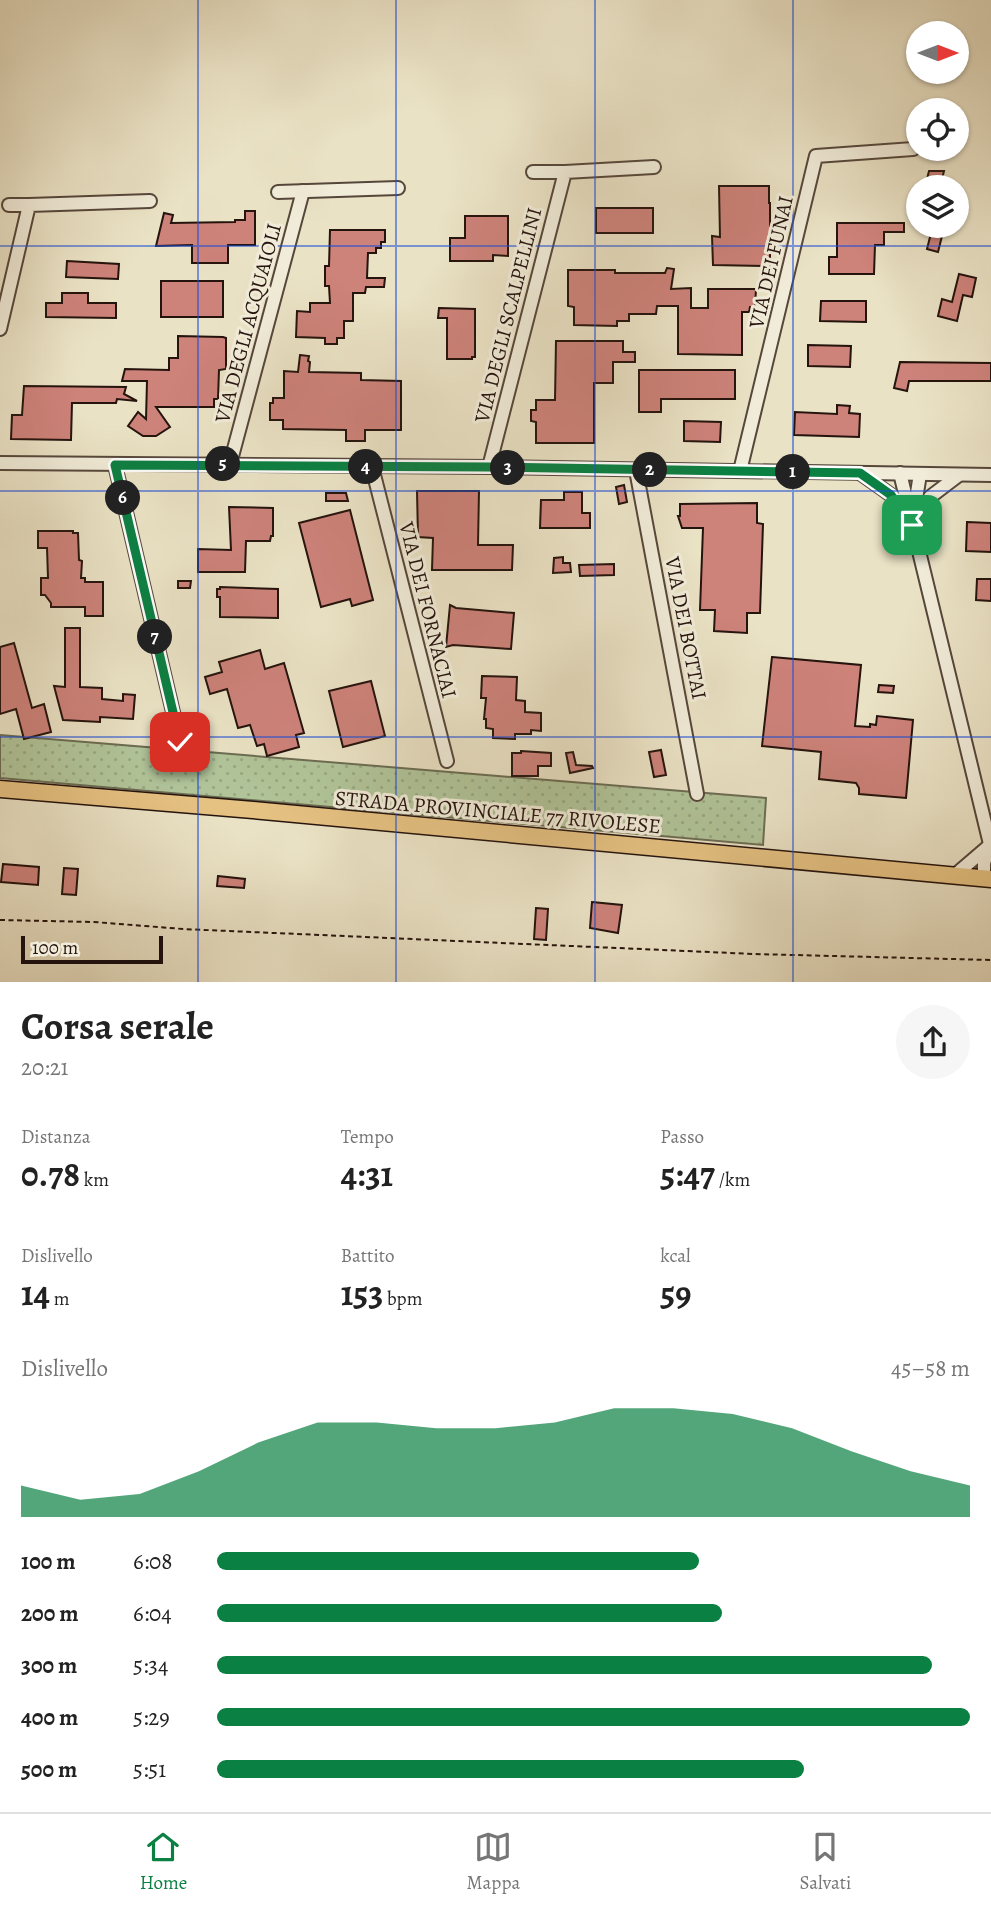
<!DOCTYPE html>
<html lang="it">
<head>
<meta charset="utf-8">
<style>
	:root { --surface:#fff; --page:#f6f6f6; --text:#222; --muted:#767676; --line:#e0e0e0; --accent:#0b8043 }
	body { margin:0; font-family:Alegreya,serif; background:var(--page); color:var(--text); height:100vh; display:flex; flex-direction:column; font-size:26px; white-space:nowrap }
	* { box-sizing:border-box; margin:0 }
	p { font-size:23px; color:var(--muted) }
	.icon { flex:none; width:38px; height:38px; fill:none; stroke:currentColor; stroke-width:2; stroke-linecap:round; stroke-linejoin:round }
	.map { position:relative; height:982px; overflow:hidden }
	.drawer { display:flex; flex-direction:column; background:var(--surface); flex:1 }
	.drawer>* { flex:none }
	.needle { width:46px; rotate:90deg }
	.fabs { position:absolute; left:906px; top:21px; display:grid; gap:14px }
	.fabs a { display:grid; place-items:center; width:63px; height:63px; border-radius:50%; background:var(--surface); box-shadow:0 2px 5px #0004; font-size:35px }
	.scale { position:absolute; left:21px; bottom:18px; width:142px; box-sizing:border-box; padding-left:7px; border:4px solid #25130d; border-top:0; font-size:19px; line-height:24px; white-space:nowrap; color:#25130d; -webkit-text-stroke:5px #f1ecd9; paint-order:stroke }
	.pin { position:absolute; display:grid; place-items:center; width:60px; height:60px; color:#fff; margin:-30px; border-radius:14px; box-shadow:0 4px 10px #0006 }
	.km { position:absolute; width:35px; height:35px; margin:-18px; border-radius:50%; background:#222; color:#fff; font-size:19px; line-height:35px; text-align:center }
	.round { display:grid; place-items:center; flex:none; width:74px; height:74px; border-radius:37px; background:var(--page) }
	.headline { display:flex; align-items:center; justify-content:space-between; height:119px; padding:0 21px }
	h1 { font-size:38px; font-weight:700; line-height:52px }
	.figures { display:grid; grid-template-columns:repeat(3,1fr); gap:10px; height:119px; padding:7px 21px }
	.figures div { display:grid; align-content:center }
	.figures b { font-size:35px; font-weight:700 }
	.figures small { font-size:19px; font-weight:400 }
	.figures p { font-size:19px }
	.chart { height:196px; padding:14px 21px }
	.chart p { display:flex; justify-content:space-between }
	.chart svg { width:100%; height:126px; margin-top:7px; fill:var(--accent); opacity:.7 }
	ul { padding:0 21px; list-style:none; font-size:23px }
	li { display:grid; grid-template-columns:112px 84px 1fr; align-items:center; height:52px }
	li i { height:18px; border-radius:9px; background:var(--accent) }
	.menu { display:flex; justify-content:space-around; align-items:center; height:98px; border-top:2px solid var(--line); background:var(--surface); font-size:19px; color:var(--muted) }
	.menu a { display:grid; justify-items:center; gap:4px }
	.menu .selected { color:var(--accent) }
	.map>svg:first-child { display:block }
</style>
</head>
<body>
<div class="map">
<svg width="991" height="983" viewBox="0 0 991 983">
	<defs>
		<pattern id="grass-dots" width="8" height="8" patternUnits="userSpaceOnUse" patternTransform="scale(1.75)"><rect width="8" height="8" fill="#b1c499"/><path d="M2 2h.1M6 6h.1" fill="none" stroke="#98a883" stroke-width="1.8" stroke-linecap="round"/></pattern>
	</defs>
	<rect width="100%" height="100%" fill="#eae2c5"/>
	<filter id="stains"><feTurbulence type="fractalNoise" baseFrequency=".00286" numOctaves="4"/><feColorMatrix values="0 0 0 0 .2 0 0 0 0 .09 0 0 0 0 .02 0 0 0 .5 -.17"/></filter>
	<radialGradient id="worn" r=".72"><stop offset=".6" stop-color="#630" stop-opacity="0"/><stop offset="1" stop-color="#630" stop-opacity=".3"/></radialGradient>
	<polygon fill="url(#grass-dots)" stroke="#6b6c53" stroke-width="2" points="0,735 766,798 763,845 0,778"/>
	<g fill="#cd827a" stroke="#25130d" stroke-width="2">
		<polygon points="929,171 944,171 940,187 925,187"/>
		<polygon points="719,186 769,186 769,203 770,203 770,266 713,265 712,236 720,237"/>
		<rect x="596" y="208" width="57" height="25"/>
		<polygon points="245,211 255,211 255,245 228,245 228,263 192,263 192,245 156,246 164,213 173,215 171,223 235,222 235,220 245,220"/>
		<polygon points="465,216 508,216 508,256 493,255 493,261 450,261 450,238 465,238"/>
		<polygon points="837,223 904,223 904,232 884,232 884,245 875,245 874,274 829,274 829,257 837,257"/>
		<polygon points="330,230 385,230 385,242 381,242 381,248 376,248 376,253 368,253 367,278 385,278 384,287 366,287 365,293 353,293 353,321 344,321 344,338 337,338 337,344 325,344 325,338 296,337 297,311 310,312 310,303 330,303 329,286 325,286 325,266 329,266"/>
		<polygon points="931,233 942,236 938,252 927,249"/>
		<polygon points="67,261 119,264 118,279 66,277"/>
		<polygon points="667,268 674,269 671,289 691,288 691,308 708,308 708,289 756,289 755,307 750,307 749,312 742,312 742,355 678,354 678,306 657,306 656,314 629,314 629,321 617,321 617,326 574,325 574,307 568,306 568,270 615,270 615,273 665,273"/>
		<polygon points="959,274 976,278 972,297 963,295 957,321 938,316 942,299 952,302"/>
		<rect x="161" y="281" width="62" height="36"/>
		<polygon points="62,293 88,293 88,303 116,303 116,318 46,317 46,303 62,303"/>
		<polygon points="821,301 866,301 866,322 820,321"/>
		<polygon points="439,308 475,309 475,357 472,357 472,359 447,359 447,318 438,318"/>
		<polygon points="178,336 223,337 226,338 226,369 219,370 218,399 214,399 214,407 156,407 170,427 156,436 143,436 128,426 138,412 146,419 147,381 122,381 125,369 169,370 169,358 178,358"/>
		<polygon points="556,341 623,341 623,352 635,352 635,362 613,362 613,383 594,383 594,443 536,443 536,422 531,421 531,410 536,410 536,400 555,400"/>
		<polygon points="808,345 851,346 850,367 808,366"/>
		<polygon points="300,355 309,356 308,361 310,362 309,372 361,373 361,380 401,381 401,430 365,430 365,441 346,441 346,430 283,429 283,420 270,420 270,403 273,403 273,398 284,398 284,371 298,372"/>
		<polygon points="900,362 991,363 991,381 909,381 907,391 894,388"/>
		<polygon points="639,370 735,370 735,399 661,399 661,412 639,412"/>
		<polygon points="24,386 126,387 124,394 137,401 117,399 116,403 72,403 71,440 11,439 12,415 22,415"/>
		<polygon points="837,405 850,406 849,413 860,414 859,437 794,435 795,412 837,414"/>
		<polygon points="684,421 721,422 720,442 684,441"/>
		<polygon points="624,485 627,502 619,504 616,487"/>
		<polygon points="417,491 479,491 478,545 513,545 512,570 432,570 433,538 418,537"/>
		<polygon points="564,492 582,492 582,513 590,513 590,528 540,528 541,500 564,500"/>
		<polygon points="326,493 346,493 348,501 326,501"/>
		<polygon points="757,503 757,523 763,524 760,613 747,613 747,633 714,631 715,610 700,610 703,528 682,528 678,516 680,516 680,504"/>
		<polygon points="229,507 273,508 273,536 271,536 270,541 246,541 245,572 198,572 198,549 231,550"/>
		<polygon points="350,510 373,600 352,606 350,599 321,607 299,523"/>
		<polygon points="967,522 991,523 991,552 966,551"/>
		<polygon points="38,531 73,531 73,533 78,533 79,560 82,561 81,578 85,578 85,582 103,582 103,616 85,616 85,607 51,607 51,603 45,595 41,595 41,578 48,578 47,548 38,548"/>
		<polygon points="563,557 563,563 570,563 571,572 553,573 554,558"/>
		<polygon points="614,564 614,575 580,576 579,565"/>
		<polygon points="977,579 991,579 991,601 976,600"/>
		<polygon points="178,581 191,581 190,588 178,588"/>
		<polygon points="220,587 278,589 278,618 220,617 220,597 217,597 217,589 220,589"/>
		<polygon points="450,605 456,608 514,613 511,649 453,645 446,647"/>
		<polygon points="65,628 80,628 80,687 102,688 102,699 123,701 123,694 135,695 133,719 100,717 100,722 63,720 54,686 65,687"/>
		<polygon points="14,643 32,708 44,704 51,732 24,739 16,709 0,714 0,647"/>
		<polygon points="260,650 265,669 284,663 304,733 296,735 299,747 267,756 264,744 257,746 250,725 238,728 227,689 210,694 205,677 222,672 219,662"/>
		<polygon points="772,657 861,665 855,726 870,727 870,724 876,725 877,716 913,720 906,798 859,794 859,788 856,783 819,779 821,752 762,746"/>
		<polygon points="482,676 517,677 516,700 525,701 525,712 541,713 541,731 531,730 531,734 515,734 515,739 493,738 493,729 486,728 486,719 484,719 486,698 481,698"/>
		<polygon points="371,681 385,736 343,747 329,691"/>
		<polygon points="879,685 894,686 893,693 878,692"/>
		<polygon points="661,750 666,775 654,777 649,752"/>
		<polygon points="521,751 551,753 551,766 538,766 538,776 512,776 512,753 521,753"/>
		<polygon points="573,752 576,765 592,766 593,768 570,773 566,753"/>
		<polygon points="3,864 39,867 38,885 1,882"/>
		<polygon points="64,868 78,869 76,895 62,894"/>
		<polygon points="218,876 245,879 244,888 217,886"/>
		<polygon points="592,902 622,905 618,933 590,928"/>
		<polygon points="536,908 548,909 546,940 534,939"/>
	</g>
	<g fill="none" stroke-linecap="round" stroke-linejoin="round">
		<g stroke="#56473b" stroke-width="16">
			<g id="minor">
				<polyline points="533,172 565,172"/>
				<polyline points="278,192 398,188"/>
				<polyline points="9,205 29,205"/>
				<polyline points="0,329 29,205 150,201"/>
				<polyline points="0,463 489,467 991,475"/>
				<polyline points="230,464 303,191"/>
				<polyline points="115,465 180,742"/>
				<polyline points="372,467 447,761"/>
				<polyline points="489,467 565,172 654,167"/>
				<polyline points="636,470 697,794"/>
				<polyline points="740,471 816,156 913,149"/>
				<polyline points="860,473 891,495 908,519"/>
				<polyline points="900,473 991,848"/>
				<polyline points="913,518 920,474"/>
				<polyline points="912,525 930,497 959,475"/>
				<polyline points="955,875 990,845"/>
				<polyline points="984,878 984,863 990,846"/>
			</g>
		</g>
		<g stroke="#25130d" stroke-width="19">
			<polyline id="major" points="0,789 253,810 991,879"/>
		</g>
		<polyline stroke="#25130d" stroke-width="2" stroke-dasharray="5 3.5" stroke-linecap="butt" points="0,920 94,922 183,929 754,954 991,960"/>
		<use href="#minor" stroke="#f1ecd9" stroke-width="12"/>
		<use href="#major" stroke="#e5c182" stroke-width="16"/>
	</g>
	<g fill="none" stroke-linecap="round" stroke-linejoin="round">
		<g stroke="#fff" stroke-width="14">
			<polyline id="route" points="180,742 115,465 489,467 860,473 891,495 912,525"/>
		</g>
		<use href="#route" stroke="#0b8043" stroke-width="9"/>
	</g>
	<path fill="none" stroke="#1d4ed8" stroke-width="2" stroke-opacity="0.55" d="M 198,0 L 198,983M 396,0 L 396,983M 595,0 L 595,983M 793,0 L 793,983M 0,246 L 991,246M 0,491 L 991,491M 0,737 L 991,737"/>
	<g text-anchor="middle" stroke-width="6" stroke-linejoin="round" paint-order="stroke">
		<g font-size="21" fill="#25130d" stroke="#f1ecd9">
			<text transform="translate(771 262) rotate(-77)" y="7">VIA DEI FUNAI</text>
			<text transform="translate(508 315) rotate(-76)" y="7">VIA DEGLI SCALPELLINI</text>
			<text transform="translate(248 323) rotate(-75)" y="7">VIA DEGLI ACQUAIOLI</text>
			<text transform="translate(428 610) rotate(76)" y="7">VIA DEI FORNACIAI</text>
			<text transform="translate(686 628) rotate(79)" y="7">VIA DEI BOTTAI</text>
			<text transform="translate(498 812) rotate(5)" y="7">STRADA PROVINCIALE 77 RIVOLESE</text>
		</g>
	</g>
	<rect width="100%" height="100%" filter="url(#stains)"/>
	<rect width="100%" height="100%" fill="url(#worn)"/>
</svg>
<div class="fabs">
<a><svg class="needle" viewBox="-14 -14 28 28"><path d="M0-13l5 13h-10z" fill="#e53935"/><path d="M0 13l5-13h-10z" fill="#767676"/></svg></a>
<a><svg class="icon" aria-label="locate" viewBox="0 0 24 24"><circle cx="12" cy="12" r="6"/><path d="M12 2v4M12 18v4M2 12h4M18 12h4"/></svg></a>
<a><svg class="icon" aria-label="layers" viewBox="0 0 24 24"><path d="M12 4l9 5-9 5-9-5zM3 14l9 5 9-5"/></svg></a>
</div>
<div class="scale">100 m</div>
<div class="pin" style="left:912px;top:525px;background:#1e9e55"><svg class="icon" aria-label="arrive" viewBox="0 0 24 24"><path d="M6 21V4h12l-3 4 3 4H6"/></svg></div>
<div class="pin" style="left:180px;top:742px;background:#d93025"><svg class="icon" aria-label="check" viewBox="0 0 24 24"><path d="M5 12l5 5 9-10"/></svg></div>
<b class="km" style="left:793px;top:472px">1</b>
<b class="km" style="left:650px;top:470px">2</b>
<b class="km" style="left:508px;top:468px">3</b>
<b class="km" style="left:366px;top:467px">4</b>
<b class="km" style="left:223px;top:464px">5</b>
<b class="km" style="left:123px;top:498px">6</b>
<b class="km" style="left:155px;top:637px">7</b>
</div>
<section class="drawer">
<div class="headline"><div><h1>Corsa serale</h1><p>20:21</p></div><a class="round"><svg class="icon" aria-label="share" viewBox="0 0 24 24"><path d="M12 15V3M7 8l5-5 5 5M5 13v7h14v-7"/></svg></a></div>
<div class="figures">
<div><p>Distanza</p><b>0.78<small> km</small></b></div>
<div><p>Tempo</p><b>4:31</b></div>
<div><p>Passo</p><b>5:47<small> /km</small></b></div>
</div>
<div class="figures">
<div><p>Dislivello</p><b>14<small> m</small></b></div>
<div><p>Battito</p><b>153<small> bpm</small></b></div>
<div><p>kcal</p><b>59</b></div>
</div>
<div class="chart"><p><span>Dislivello</span>45–58 m</p>
<svg viewBox="0 0 160 44" preserveAspectRatio="none"><path d="M0 44V33L10 38L20 36L30 28L40 18L50 11L60 11L70 13L80 13L90 11L100 6L110 6L120 8L130 13L140 21L150 28L160 33V44z"/></svg>
</div>
<ul>
<li><b>100 m</b>6:08<i style="width:64%"></i></li>
<li><b>200 m</b>6:04<i style="width:67%"></i></li>
<li><b>300 m</b>5:34<i style="width:95%"></i></li>
<li><b>400 m</b>5:29<i style="width:100%"></i></li>
<li><b>500 m</b>5:51<i style="width:78%"></i></li>
</ul>
</section>
<nav class="menu">
<a class="selected"><svg class="icon" aria-label="home" viewBox="0 0 24 24"><path d="M3 11l9-7 9 7M6 9v11h12V9"/></svg>Home</a>
<a><svg class="icon" aria-label="map" viewBox="0 0 24 24"><path d="M3 6l6-2 6 2 6-2v14l-6 2-6-2-6 2zM9 4v14M15 6v14"/></svg>Mappa</a>
<a><svg class="icon" aria-label="saved" viewBox="0 0 24 24"><path d="M7 4h10v16l-5-4-5 4z"/></svg>Salvati</a>
</nav>
</body>
</html>
